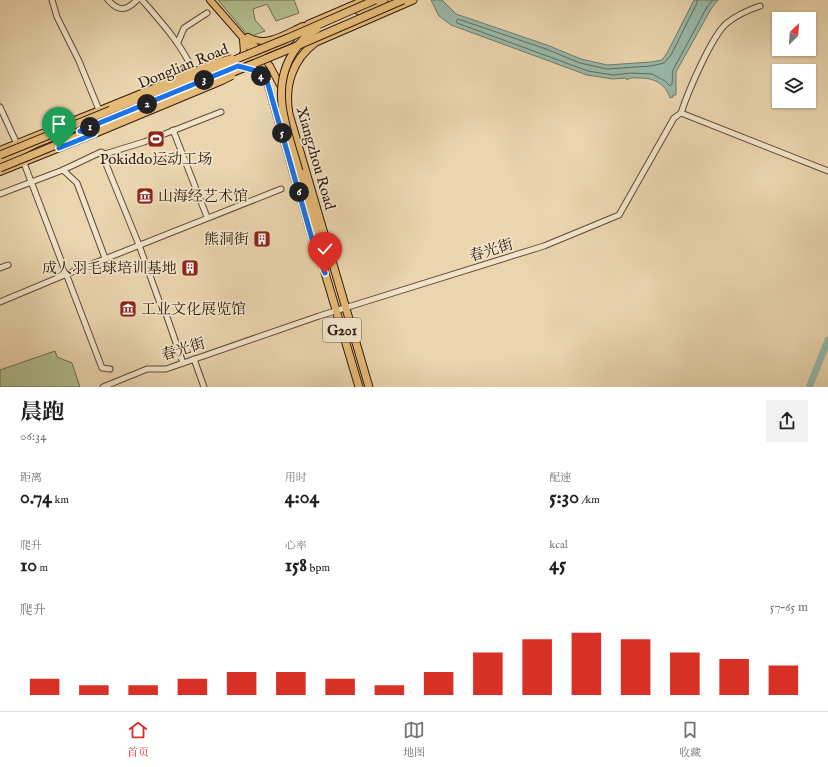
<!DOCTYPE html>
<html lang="zh">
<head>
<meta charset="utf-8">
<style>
	:root { --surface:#fff; --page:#f2f2f2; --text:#202124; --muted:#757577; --line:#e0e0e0; --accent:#d93025 }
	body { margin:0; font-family:"IM FELL English","Noto Serif SC",serif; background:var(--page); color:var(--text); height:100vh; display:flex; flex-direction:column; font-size:15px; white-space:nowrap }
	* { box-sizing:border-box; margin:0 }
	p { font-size:13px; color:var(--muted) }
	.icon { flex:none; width:22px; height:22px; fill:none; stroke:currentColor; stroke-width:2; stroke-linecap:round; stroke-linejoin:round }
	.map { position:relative; height:387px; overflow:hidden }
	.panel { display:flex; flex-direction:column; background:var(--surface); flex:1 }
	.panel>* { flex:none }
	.needle { width:26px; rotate:25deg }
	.tools { position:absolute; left:772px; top:12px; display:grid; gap:8px }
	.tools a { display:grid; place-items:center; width:44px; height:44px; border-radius:0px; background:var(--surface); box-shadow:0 1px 3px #0004; font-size:20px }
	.pin { position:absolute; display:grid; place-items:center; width:34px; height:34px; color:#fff; margin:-41px -17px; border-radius:50% 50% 50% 0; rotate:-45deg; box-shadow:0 0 4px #0007 }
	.pin .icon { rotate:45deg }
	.km { position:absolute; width:20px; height:20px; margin:-10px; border-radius:50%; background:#222; color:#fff; font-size:11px; line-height:20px; text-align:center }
	.round { display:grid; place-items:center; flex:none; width:42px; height:42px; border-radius:0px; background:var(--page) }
	.headline { display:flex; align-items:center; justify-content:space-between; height:68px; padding:0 20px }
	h1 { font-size:22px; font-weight:700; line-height:30px }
	.metrics { display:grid; grid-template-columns:repeat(3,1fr); gap:6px; height:68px; padding:4px 20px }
	.metrics div { display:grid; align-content:center }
	.metrics b { font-size:20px; font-weight:700 }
	.metrics small { font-size:11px; font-weight:400 }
	.metrics p { font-size:11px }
	.chart { height:112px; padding:8px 20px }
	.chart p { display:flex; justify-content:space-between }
	.chart svg { width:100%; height:72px; margin-top:4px; stroke:var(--accent); stroke-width:6 }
	.menu { display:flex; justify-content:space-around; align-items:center; height:56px; border-top:1px solid var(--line); background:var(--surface); font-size:11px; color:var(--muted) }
	.menu a { display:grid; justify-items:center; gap:2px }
	.menu .current { color:var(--accent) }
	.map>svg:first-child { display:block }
</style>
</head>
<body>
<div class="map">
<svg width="828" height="387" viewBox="0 0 828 387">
	<rect width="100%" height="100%" fill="#ead5ae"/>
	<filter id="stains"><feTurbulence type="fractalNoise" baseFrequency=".005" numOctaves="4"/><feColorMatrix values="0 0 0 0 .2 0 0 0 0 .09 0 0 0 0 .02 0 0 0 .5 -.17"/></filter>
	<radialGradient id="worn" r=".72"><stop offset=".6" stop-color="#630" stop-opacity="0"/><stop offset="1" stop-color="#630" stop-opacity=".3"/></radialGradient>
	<g fill="#b1be8f" stroke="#706c4e">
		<polygon points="218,0 294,0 299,13 276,21 267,4 253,9 255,20 265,31 249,37"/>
		<polygon points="55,351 57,357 72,363 80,387 0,387 0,370"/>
	</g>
	<path fill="#98b9a9" stroke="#6e796a" d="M 431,0 L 442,0 L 456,14 L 547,45 L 581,59 L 607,65 L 651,62 L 662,60 L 667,53 L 694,0 L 718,0 L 711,9 L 676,72 L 676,95 L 673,95 L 673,97 L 670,98 C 665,83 654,78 639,78 C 634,78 631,77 627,80 L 626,78 L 613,79 L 587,75 L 451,25 L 439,16 Z"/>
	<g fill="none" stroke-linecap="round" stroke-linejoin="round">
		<polyline stroke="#64695a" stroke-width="1" points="697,0 697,3 671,55 664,63 651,66 607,69 580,63 546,49 458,19 456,21 457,23 588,71 613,75 631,73 652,74 665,81 670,86 672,84 673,70 707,7 713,0"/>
		<polyline stroke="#98b9a9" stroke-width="7" points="810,385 828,340"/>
		<g stroke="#5e4834" stroke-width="7">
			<g id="minor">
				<polyline points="52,0 57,17 79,61 99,110"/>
				<path d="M 108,0 C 119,12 126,11 137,0"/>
				<path d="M 142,0 C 163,24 183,46 195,75"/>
				<polyline points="178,42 184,28 207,13"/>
				<polyline points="0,107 17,144"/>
				<path d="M 681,113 C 688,92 712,35 727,23 C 737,15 748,10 760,6"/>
				<polyline points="173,130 207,217"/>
				<polyline points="105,154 106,164 139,245 162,309 166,314 183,363"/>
				<polyline points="24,163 102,368 110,369"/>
				<polyline points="63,170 77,183 105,258"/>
				<polyline points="0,194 63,170 101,152 105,154 144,142 221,112"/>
				<polyline points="0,268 8,265"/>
				<polyline points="0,302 67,274 281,189"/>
				<polyline points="194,359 204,387"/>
				<polyline points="103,387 147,369 166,369 319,316 544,246 619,215 674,118 681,113 828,171"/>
			</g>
		</g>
		<g stroke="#30190c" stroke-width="8">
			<g id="major">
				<polyline points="210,0 245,40 263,68 314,246 322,266"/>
				<polyline points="300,32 308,24 364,0"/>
				<polyline points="248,37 270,66 282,89"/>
				<path d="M 250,38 C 267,47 287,33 303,26"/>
				<polyline points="240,59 244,52 243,40"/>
				<polyline points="244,67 253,70 266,80"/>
				<polyline points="0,150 112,105"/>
				<polyline points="13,156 34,145 289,41 291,39"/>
				<polyline points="0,161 16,155"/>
				<polyline points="0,172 97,133"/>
			</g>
		</g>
		<g stroke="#30190c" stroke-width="9">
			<g id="highway">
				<polyline points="359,11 384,0"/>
				<polyline points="299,171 320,244 325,273 359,387"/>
				<path d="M 369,387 L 289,114 C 284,86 292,60 316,42 L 413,0"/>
			</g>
		</g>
		<use href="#minor" stroke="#f1e4ca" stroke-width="5"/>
		<use href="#major" stroke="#e5ba77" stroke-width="6"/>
		<use href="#highway" stroke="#e5ba77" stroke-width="7"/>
		<g stroke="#30190c" stroke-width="8" stroke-linecap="butt">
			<g id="major-bridge">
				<polyline points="112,105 215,63 232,58"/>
				<polyline points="97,133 222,81 232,76"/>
			</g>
		</g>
		<g stroke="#30190c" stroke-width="9" stroke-linecap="butt">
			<g id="highway-bridge">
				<polyline points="0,155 288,38 375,0"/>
				<polyline points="0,168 292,48 403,0"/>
				<path d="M 299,171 C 288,131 269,91 293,53 C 299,43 306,34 317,29"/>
			</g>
		</g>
		<use href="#major-bridge" stroke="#e5ba77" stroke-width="6"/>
		<use href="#highway-bridge" stroke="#e5ba77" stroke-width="7"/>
	</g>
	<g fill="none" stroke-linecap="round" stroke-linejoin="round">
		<g stroke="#fff" stroke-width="8">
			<polyline id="route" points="59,148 94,134 80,131 238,66 253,70 267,81 314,246 325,273"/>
		</g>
		<use href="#route" stroke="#1a73e8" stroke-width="5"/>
	</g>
	<defs>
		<g id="stadium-square" transform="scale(0.9)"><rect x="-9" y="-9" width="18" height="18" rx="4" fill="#8f2418" stroke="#f1e4ca"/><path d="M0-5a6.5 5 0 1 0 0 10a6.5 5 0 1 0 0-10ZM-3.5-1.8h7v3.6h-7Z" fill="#fff"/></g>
		<g id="museum-square" transform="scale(0.9)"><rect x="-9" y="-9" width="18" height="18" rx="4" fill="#8f2418" stroke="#f1e4ca"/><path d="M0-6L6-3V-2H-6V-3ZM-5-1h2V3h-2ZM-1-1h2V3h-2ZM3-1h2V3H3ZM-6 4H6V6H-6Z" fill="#fff"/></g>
		<g id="building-square" transform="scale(0.9)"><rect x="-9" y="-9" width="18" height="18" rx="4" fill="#8f2418" stroke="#f1e4ca"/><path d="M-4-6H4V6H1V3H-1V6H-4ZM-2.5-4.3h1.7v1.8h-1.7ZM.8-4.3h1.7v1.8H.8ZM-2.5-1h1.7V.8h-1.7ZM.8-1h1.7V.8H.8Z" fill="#fff"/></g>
	</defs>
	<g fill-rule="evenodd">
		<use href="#stadium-square" x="156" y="139"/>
		<use href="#museum-square" x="145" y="196"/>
		<use href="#building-square" x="262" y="239"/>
		<use href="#building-square" x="190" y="268"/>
		<use href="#museum-square" x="128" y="309"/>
	</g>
	<g text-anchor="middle" stroke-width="3.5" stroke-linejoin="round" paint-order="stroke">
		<rect fill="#f1e4ca" stroke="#6a5645" stroke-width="1" x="323" y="318" width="38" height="24" rx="3"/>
		<g font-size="14" font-weight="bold" fill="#30190c">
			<text x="342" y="335">G201</text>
		</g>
		<g font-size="15" fill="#30190c" stroke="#f1e4ca">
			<text transform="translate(183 66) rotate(-22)" y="5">Donglian Road</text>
			<text transform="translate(316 158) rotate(74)" y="5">Xiangzhou Road</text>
			<text transform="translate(491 250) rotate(-17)" y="5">春光街</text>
			<text transform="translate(183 349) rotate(-17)" y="5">春光街</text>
		</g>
		<g font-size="15" fill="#30190c" stroke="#f1e4ca" text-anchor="start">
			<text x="156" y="164" text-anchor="middle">Pokiddo运动工场</text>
			<text x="158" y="201">山海经艺术馆</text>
			<text x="249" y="244" text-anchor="end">熊洞街</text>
			<text x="177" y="273" text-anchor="end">成人羽毛球培训基地</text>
			<text x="141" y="314">工业文化展览馆</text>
		</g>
	</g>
	<rect width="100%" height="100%" filter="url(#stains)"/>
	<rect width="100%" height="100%" fill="url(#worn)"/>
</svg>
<div class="tools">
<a><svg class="needle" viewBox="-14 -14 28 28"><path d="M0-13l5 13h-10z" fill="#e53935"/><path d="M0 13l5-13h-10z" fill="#757577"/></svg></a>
<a><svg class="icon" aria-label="layers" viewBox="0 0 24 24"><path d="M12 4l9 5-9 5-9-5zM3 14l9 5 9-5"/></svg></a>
</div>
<div class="pin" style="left:59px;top:148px;background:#1e9e55"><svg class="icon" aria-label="arrive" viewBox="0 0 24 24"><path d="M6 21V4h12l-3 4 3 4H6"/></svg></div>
<div class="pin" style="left:325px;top:273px;background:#d93025"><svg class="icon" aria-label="check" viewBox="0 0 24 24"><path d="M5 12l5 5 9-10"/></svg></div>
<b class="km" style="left:90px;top:127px">1</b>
<b class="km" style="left:147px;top:104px">2</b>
<b class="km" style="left:204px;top:80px">3</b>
<b class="km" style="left:261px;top:76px">4</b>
<b class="km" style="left:282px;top:133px">5</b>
<b class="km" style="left:299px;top:192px">6</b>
</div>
<section class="panel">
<div class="headline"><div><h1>晨跑</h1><p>06:34</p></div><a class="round"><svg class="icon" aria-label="share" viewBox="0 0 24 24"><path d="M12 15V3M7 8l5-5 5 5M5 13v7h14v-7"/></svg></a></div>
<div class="metrics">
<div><p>距离</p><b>0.74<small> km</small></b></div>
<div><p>用时</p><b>4:04</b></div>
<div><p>配速</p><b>5:30<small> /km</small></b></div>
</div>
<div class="metrics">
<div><p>爬升</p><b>10<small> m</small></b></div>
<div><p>心率</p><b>158<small> bpm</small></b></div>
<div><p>kcal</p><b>45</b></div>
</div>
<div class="chart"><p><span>爬升</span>57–65 m</p>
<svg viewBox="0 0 160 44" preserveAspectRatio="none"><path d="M5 44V34M15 44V38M25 44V38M35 44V34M45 44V30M55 44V30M65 44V34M75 44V38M85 44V30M95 44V18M105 44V10M115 44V6M125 44V10M135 44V18M145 44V22M155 44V26"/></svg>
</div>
</section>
<nav class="menu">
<a class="current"><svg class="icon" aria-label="home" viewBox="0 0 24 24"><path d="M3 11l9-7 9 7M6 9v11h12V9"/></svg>首页</a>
<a><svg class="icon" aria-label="map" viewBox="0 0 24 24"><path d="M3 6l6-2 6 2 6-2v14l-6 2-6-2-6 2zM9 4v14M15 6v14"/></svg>地图</a>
<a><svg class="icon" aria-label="saved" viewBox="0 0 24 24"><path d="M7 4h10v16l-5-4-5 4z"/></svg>收藏</a>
</nav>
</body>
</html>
